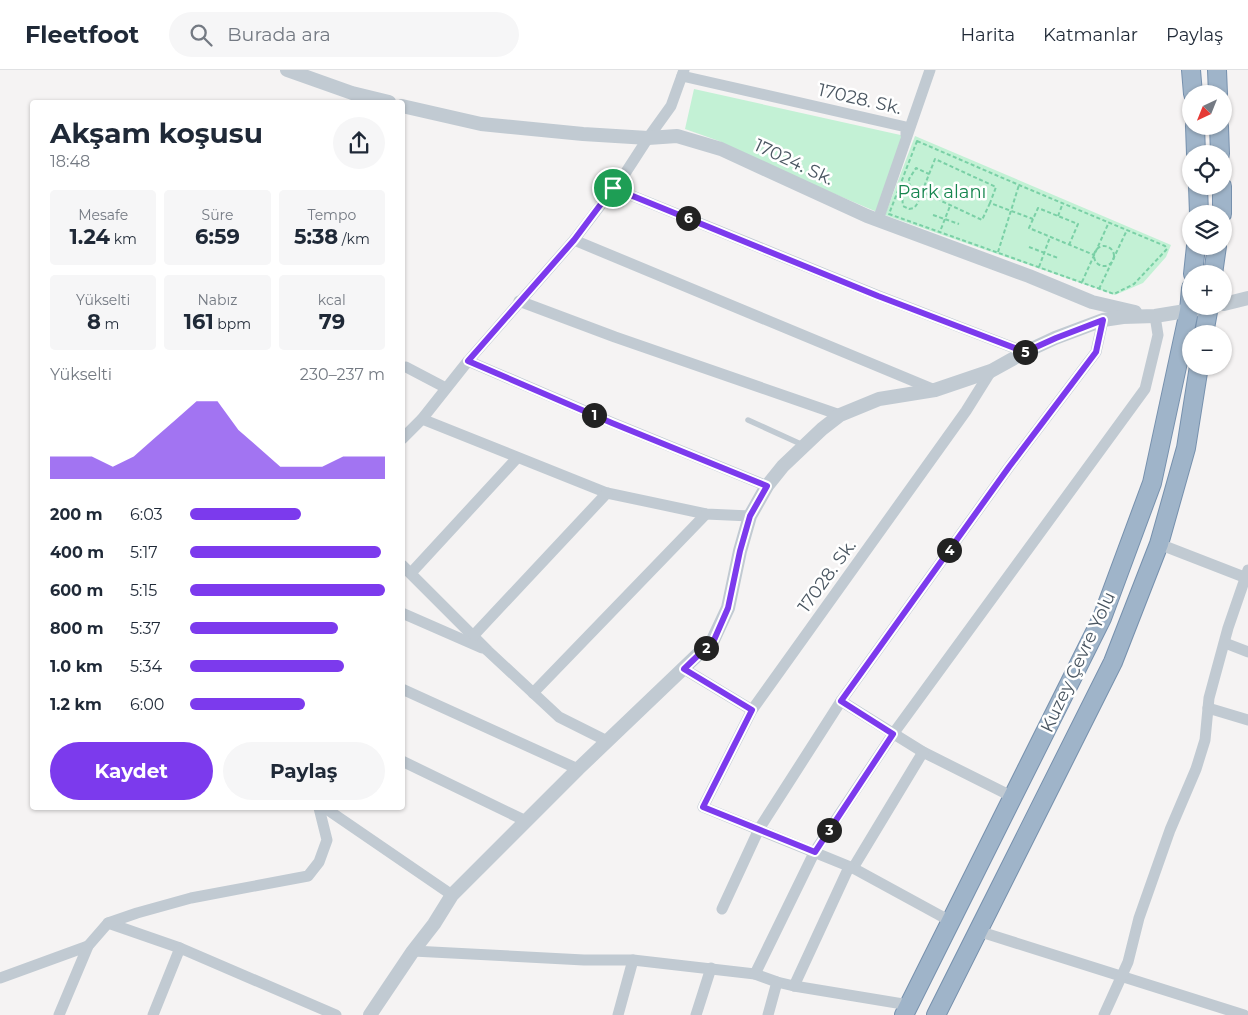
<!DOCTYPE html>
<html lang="tr">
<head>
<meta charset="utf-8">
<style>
	:root { --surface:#fff; --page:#f6f6f7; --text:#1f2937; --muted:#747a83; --line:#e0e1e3; --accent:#7c3aed }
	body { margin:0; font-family:Montserrat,sans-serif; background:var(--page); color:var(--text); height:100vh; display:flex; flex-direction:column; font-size:19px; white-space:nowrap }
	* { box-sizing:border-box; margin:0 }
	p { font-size:16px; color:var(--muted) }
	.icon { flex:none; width:28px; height:28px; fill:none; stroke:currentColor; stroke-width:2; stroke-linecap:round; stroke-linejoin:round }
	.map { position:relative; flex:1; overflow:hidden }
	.drawer { position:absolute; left:30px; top:30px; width:375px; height:710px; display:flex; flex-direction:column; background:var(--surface); border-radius:5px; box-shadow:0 1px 4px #0004 }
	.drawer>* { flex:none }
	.needle { width:32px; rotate:223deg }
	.fabs { position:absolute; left:1182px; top:15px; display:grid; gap:10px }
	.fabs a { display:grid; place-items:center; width:50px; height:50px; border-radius:50%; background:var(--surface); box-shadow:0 1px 4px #0004; font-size:25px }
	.pin { position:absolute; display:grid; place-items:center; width:42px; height:42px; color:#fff; margin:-21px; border:2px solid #fff; border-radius:50%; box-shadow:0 1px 5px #0007 }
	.km { position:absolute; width:25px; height:25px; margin:-12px; border-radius:50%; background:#222; color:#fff; font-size:14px; line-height:25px; text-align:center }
	.round { display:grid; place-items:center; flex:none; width:52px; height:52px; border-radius:26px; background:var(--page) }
	.headline { display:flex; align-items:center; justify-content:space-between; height:85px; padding:0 20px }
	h1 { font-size:28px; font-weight:700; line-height:38px }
	.metrics { display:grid; grid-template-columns:repeat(3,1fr); gap:8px; height:85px; padding:5px 20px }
	.metrics div { display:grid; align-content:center; border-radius:5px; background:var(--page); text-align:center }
	.metrics b { font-size:21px; font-weight:700 }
	.metrics small { font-size:14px; font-weight:400 }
	.metrics p { font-size:14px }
	.chart { height:140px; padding:10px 20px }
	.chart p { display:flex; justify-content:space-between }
	.chart svg { width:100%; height:90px; margin-top:5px; fill:var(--accent); opacity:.7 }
	.button { display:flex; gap:10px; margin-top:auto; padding:10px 20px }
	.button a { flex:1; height:58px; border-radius:30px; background:var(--accent); color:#fff; font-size:20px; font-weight:700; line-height:58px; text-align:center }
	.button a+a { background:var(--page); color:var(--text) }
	ul { padding:0 20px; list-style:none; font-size:16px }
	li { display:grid; grid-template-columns:80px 60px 1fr; align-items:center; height:38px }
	li i { height:12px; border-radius:6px; background:var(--accent) }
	header { display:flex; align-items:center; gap:30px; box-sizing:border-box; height:70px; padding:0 25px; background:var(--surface); border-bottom:1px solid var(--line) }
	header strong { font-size:24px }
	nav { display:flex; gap:28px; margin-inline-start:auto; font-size:18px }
	.search { width:350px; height:45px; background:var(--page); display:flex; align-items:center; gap:12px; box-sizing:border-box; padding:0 18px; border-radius:28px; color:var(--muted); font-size:19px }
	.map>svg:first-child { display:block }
</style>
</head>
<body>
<header>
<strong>Fleetfoot</strong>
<div class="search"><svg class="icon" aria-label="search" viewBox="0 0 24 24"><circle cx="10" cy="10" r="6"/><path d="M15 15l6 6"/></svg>Burada ara</div>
<nav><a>Harita</a><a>Katmanlar</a><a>Paylaş</a></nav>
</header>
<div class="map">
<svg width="1248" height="945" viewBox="0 0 1248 945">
	<rect width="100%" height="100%" fill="#f5f3f3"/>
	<g fill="#c3f1d5">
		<polygon points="694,19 905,66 877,142 790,105 719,71 685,59"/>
		<polygon points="915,66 1171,175 1166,187 1143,213 1115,225 885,145"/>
	</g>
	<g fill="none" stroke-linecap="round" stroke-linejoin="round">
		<g stroke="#7690ad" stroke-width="20">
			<g id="trunk">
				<polyline points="1191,0 1193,24"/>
				<polyline points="1217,0 1218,24"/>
				<polyline points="1195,56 1196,84"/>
				<polyline points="1219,56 1220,84"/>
				<polyline points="1198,116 1199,144"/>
				<polyline points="1222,116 1222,144"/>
				<polyline points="1193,204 1196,176"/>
				<polyline points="1213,204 1217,176"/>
				<polyline points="1204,264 1209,236"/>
				<polyline points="904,945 1102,548 1152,413 1189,241 1191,218"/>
				<polyline points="936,945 1113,592 1159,474 1186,378 1199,296"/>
			</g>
		</g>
		<g stroke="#7ad0a6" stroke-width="2" stroke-dasharray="4 2.5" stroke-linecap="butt">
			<polygon points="917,71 1019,115 1165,176 1167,179 1134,214 1114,224 889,144"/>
			<path d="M 910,120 L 917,122 C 920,129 919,132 914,138 L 909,139 L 903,136 C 902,128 902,124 910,120 L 909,109 L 916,98 L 929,104"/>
			<polyline points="990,133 982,150 922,122 935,89 996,117 990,133 1033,149"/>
			<polyline points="933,145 959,154"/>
			<polyline points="1058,146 1063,133"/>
			<polyline points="941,159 950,136"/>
			<polyline points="1069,175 1078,154 1038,138 1029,158 1094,185"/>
			<circle cx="1104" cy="186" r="10"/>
			<polyline points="1029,177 1058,188"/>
			<polyline points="998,182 1019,115"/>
			<polyline points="1039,197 1050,167"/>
			<polyline points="1082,212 1109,152"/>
			<polyline points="1099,219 1127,160"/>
		</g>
		<polyline stroke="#c1cad2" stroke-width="5.5" points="748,350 803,375"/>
		<g stroke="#c1cad2" stroke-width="11">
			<polyline points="682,6 906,57 906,65"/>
			<polyline points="613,118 879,226 1025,282"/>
			<polyline points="878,150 930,0"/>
			<polyline points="574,170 935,320"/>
			<polyline points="519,231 615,267 840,345"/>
			<polyline points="468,291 613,353 767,416"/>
			<polyline points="406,297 446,318"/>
			<polyline points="422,349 607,423 706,444 750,446"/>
			<polyline points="402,369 422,349 468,291 574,170 626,102 648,68 671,36 684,0"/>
			<polyline points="1159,474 1244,507"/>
			<polyline points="402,495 488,581 559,647 607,671"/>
			<polyline points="411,503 517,388"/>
			<polyline points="402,543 482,578"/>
			<polyline points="474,565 607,423"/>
			<polyline points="1225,573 1248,582"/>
			<polyline points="684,599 752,640"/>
			<polyline points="402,619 578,699"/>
			<polyline points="533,623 706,444"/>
			<polyline points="841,631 923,682 1013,727"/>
			<polyline points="1208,638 1248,650"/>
			<polyline points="402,691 526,751"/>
			<polyline points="325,738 452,825"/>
			<polyline points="853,798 923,682"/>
			<polyline points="722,839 759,759 841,631 1009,397 1096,282 1103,250"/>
			<polyline points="952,852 853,798 703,737 752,640 966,341 991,301"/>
			<polyline points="108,853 180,878 336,945"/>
			<polyline points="978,861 1244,945"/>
			<polyline points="413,881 584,890 633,890 755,904 777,912 794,916 909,935"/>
			<polyline points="755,904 815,781 893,664 1145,319 1158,265 1155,246"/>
			<polyline points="0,908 88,876"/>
			<polyline points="794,916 849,797"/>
			<polyline points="59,945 88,876 108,853 137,843 191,828 308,806 319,792 327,770 319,738"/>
			<polyline points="153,945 180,878"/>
			<polyline points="618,945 633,890"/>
			<polyline points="696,945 711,898"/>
			<polyline points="768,945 777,912"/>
			<polyline points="1104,945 1128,892 1139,848 1170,760 1196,699 1205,670 1209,628 1228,558 1248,500"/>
		</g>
		<g stroke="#c1cad2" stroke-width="14">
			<polyline points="287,0 352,23 389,32"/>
			<polyline points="402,36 481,54 583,64 648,68 677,66 721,79 867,146 1029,206 1092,232 1135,242"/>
			<polyline points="1224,234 1248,228"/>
			<polyline points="370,945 413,881 434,854 452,825 578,699 713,570 728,538 740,481 750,446 767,416 783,396 822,359 840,345 879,329 935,320 991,301 1025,282 1055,268 1103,250 1123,247 1155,246 1216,236"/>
		</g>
		<use href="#trunk" stroke="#9fb4c9" stroke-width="18"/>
	</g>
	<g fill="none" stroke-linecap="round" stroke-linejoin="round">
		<g stroke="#fff" stroke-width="10">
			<polygon id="route" points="613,118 878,226 1025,282 1056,268 1103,250 1096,282 1009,397 841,631 893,664 815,782 703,737 752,640 684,599 714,570 728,538 740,481 750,446 767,416 612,353 468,291 574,170"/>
		</g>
		<use href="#route" stroke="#7c3aed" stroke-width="6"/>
	</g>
	<g text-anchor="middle" stroke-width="5" stroke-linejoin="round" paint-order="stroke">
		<g font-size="18" fill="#4a5661" stroke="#fff">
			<text transform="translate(860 29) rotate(13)" y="6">17028. Sk.</text>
			<text transform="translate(794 92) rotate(25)" y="6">17024. Sk.</text>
			<text transform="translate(827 506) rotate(-54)" y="6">17028. Sk.</text>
			<text transform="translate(1078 592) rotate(-65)" y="6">Kuzey Çevre Yolu</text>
		</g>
		<g font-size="18" fill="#17864f" stroke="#fff">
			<text x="942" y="128">Park alanı</text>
		</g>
	</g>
</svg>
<div class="fabs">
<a><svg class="needle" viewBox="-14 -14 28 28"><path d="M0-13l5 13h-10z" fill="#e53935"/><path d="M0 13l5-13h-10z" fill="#747a83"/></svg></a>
<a><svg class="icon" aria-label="locate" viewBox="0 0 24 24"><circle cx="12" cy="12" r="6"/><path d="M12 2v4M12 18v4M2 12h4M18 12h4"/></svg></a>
<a><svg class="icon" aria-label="layers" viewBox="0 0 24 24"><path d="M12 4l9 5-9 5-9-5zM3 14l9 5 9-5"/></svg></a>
<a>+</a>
<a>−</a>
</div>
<div class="pin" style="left:613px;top:118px;background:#1e9e55"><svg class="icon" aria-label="arrive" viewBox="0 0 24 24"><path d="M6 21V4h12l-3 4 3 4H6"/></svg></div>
<b class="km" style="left:594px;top:345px">1</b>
<b class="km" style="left:706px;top:578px">2</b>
<b class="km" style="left:829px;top:760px">3</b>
<b class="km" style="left:949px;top:480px">4</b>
<b class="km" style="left:1025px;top:282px">5</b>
<b class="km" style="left:688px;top:148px">6</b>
<section class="drawer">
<div class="headline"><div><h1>Akşam koşusu</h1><p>18:48</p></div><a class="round"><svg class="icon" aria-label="share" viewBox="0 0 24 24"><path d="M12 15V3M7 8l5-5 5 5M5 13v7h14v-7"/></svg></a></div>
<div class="metrics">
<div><p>Mesafe</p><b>1.24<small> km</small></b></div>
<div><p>Süre</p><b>6:59</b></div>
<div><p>Tempo</p><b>5:38<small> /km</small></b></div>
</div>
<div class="metrics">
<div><p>Yükselti</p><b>8<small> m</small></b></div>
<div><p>Nabız</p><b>161<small> bpm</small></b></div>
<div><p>kcal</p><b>79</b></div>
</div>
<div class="chart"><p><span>Yükselti</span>230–237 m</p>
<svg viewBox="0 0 160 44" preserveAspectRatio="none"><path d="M0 44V33L10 33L20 33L30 38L40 33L50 24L60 15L70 6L80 6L90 20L100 29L110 38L120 38L130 38L140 33L150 33L160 33V44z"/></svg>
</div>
<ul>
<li><b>200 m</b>6:03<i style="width:57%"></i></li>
<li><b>400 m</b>5:17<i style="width:98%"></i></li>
<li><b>600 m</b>5:15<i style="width:100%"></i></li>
<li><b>800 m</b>5:37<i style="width:76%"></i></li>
<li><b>1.0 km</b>5:34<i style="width:79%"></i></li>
<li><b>1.2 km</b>6:00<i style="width:59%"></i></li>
</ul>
<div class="button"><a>Kaydet</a><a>Paylaş</a></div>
</section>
</div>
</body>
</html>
